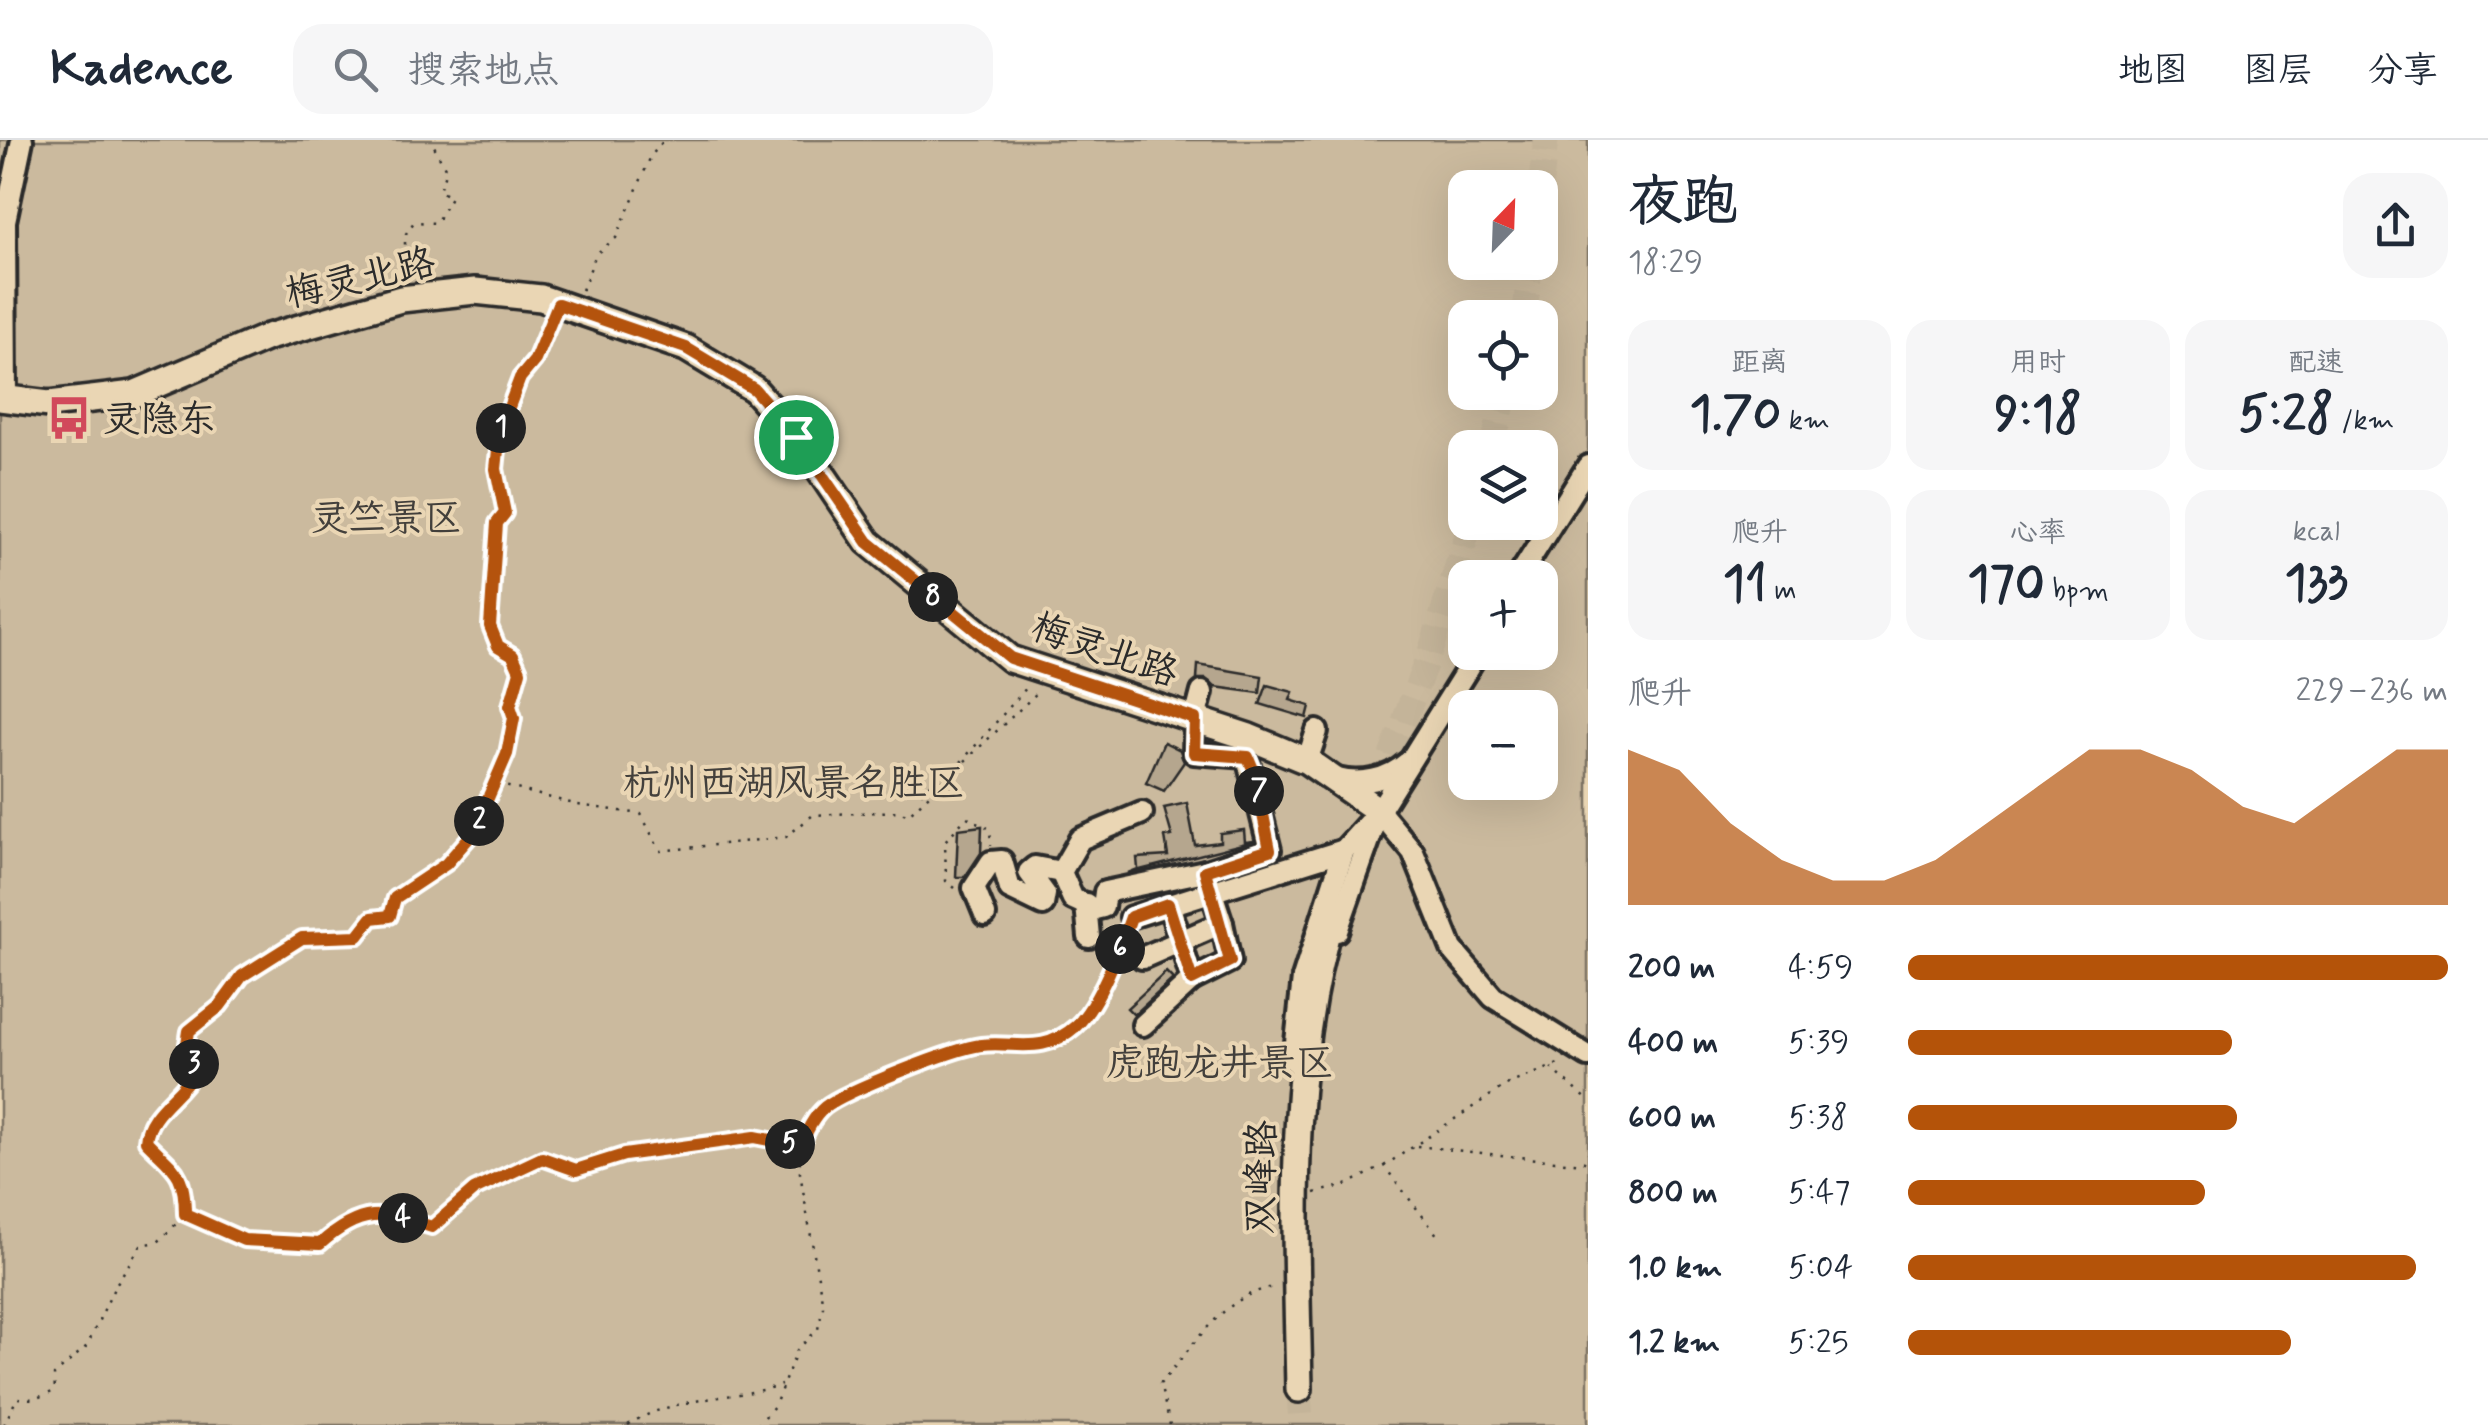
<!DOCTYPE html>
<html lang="zh">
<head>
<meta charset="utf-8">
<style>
	:root { --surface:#fff; --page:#f6f6f7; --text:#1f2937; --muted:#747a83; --line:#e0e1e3; --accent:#b45309 }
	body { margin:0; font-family:Mynerve,"LXGW WenKai TC",sans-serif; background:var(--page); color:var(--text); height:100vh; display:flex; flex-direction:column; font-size:38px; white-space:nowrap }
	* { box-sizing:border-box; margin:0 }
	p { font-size:32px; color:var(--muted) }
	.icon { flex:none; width:55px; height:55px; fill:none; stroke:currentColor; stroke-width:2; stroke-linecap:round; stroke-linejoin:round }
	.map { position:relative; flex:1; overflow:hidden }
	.panel { display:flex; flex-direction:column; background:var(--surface); width:900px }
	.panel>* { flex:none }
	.needle { width:65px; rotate:23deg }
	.buttons { position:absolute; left:1448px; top:30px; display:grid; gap:20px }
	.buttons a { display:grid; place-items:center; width:110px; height:110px; border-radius:20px; background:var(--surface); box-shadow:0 10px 40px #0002; font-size:50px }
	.pin { position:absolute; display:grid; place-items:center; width:85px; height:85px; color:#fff; margin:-42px; border:5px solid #fff; border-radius:50%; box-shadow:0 2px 10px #0007 }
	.km { position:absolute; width:50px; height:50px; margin:-25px; border-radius:50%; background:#222; color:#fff; font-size:28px; line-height:50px; text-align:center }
	.round { display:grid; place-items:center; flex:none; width:105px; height:105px; border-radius:30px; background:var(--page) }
	.overview { display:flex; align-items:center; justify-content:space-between; height:170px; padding:0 40px }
	h1 { font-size:55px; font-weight:700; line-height:75px }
	.stats { display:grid; grid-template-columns:repeat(3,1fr); gap:15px; height:170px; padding:10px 40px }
	.stats div { display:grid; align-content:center; border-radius:25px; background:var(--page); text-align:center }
	.stats b { font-size:50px; font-weight:700 }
	.stats small { font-size:28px; font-weight:400 }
	.stats p { font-size:28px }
	.chart { height:280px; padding:20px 40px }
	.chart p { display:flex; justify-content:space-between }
	.chart svg { width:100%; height:180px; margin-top:10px; fill:var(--accent); opacity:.7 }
	ul { padding:0 40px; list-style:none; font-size:32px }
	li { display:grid; grid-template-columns:160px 120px 1fr; align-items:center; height:75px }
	li i { height:25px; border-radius:12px; background:var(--accent) }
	header { display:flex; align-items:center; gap:60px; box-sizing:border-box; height:140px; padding:0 50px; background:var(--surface); border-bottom:2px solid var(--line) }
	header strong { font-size:48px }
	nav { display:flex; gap:55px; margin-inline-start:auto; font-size:35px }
	.search { width:700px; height:90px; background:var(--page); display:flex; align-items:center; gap:25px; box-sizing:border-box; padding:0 35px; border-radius:30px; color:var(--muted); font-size:38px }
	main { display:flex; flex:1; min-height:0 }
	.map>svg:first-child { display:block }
</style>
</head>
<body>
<header>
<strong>Kadence</strong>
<div class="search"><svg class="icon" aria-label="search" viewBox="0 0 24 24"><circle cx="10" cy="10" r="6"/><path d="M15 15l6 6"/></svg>搜索地点</div>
<nav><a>地图</a><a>图层</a><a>分享</a></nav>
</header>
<main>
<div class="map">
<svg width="1588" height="1285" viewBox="0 0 1588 1285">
	<rect width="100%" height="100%" fill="#ead6b4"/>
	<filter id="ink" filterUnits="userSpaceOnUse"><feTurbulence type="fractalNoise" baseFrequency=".01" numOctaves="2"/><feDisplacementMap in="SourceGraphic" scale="20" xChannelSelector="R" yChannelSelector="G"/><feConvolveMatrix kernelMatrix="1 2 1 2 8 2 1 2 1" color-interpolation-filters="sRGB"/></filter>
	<g filter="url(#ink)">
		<path fill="#cbba9e" stroke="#7b7264" stroke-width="2.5" fill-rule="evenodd" d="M 0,0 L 1588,0 L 1588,1285 L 0,1285 ZM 1465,48 L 1540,48 L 1540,122 L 1465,122 ZM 1465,178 L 1540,178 L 1540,252 L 1465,252 ZM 1465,308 L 1540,308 L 1540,382 L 1465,382 ZM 1465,438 L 1540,438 L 1540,512 L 1465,512 ZM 1465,568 L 1540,568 L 1540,642 L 1465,642 Z"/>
		<g fill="#b5a68e" stroke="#2b2b2b" stroke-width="2.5">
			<polygon points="1198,525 1262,536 1260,553 1215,547 1206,539 1197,539"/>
			<polygon points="1267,545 1293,552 1290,560 1310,566 1307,578 1260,564"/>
			<polygon points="1164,602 1180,610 1184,622 1164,651 1146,643"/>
			<polygon points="1187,663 1195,705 1220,702 1220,693 1244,690 1245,702 1254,701 1128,733 1138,729 1137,718 1168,716 1165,697 1172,696 1164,668"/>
			<polygon points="982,686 981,713 965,737 956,737 958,689"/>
			<polygon points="1166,832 1173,839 1134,875 1127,868"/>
		</g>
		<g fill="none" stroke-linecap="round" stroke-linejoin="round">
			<g stroke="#c4b499" stroke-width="25" stroke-dasharray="25 12" stroke-linecap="butt">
				<polyline points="1540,49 1546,0"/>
				<polyline points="1524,178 1531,122"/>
				<polyline points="1492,308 1506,252"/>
				<polyline points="1365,686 1433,503 1471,382"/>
				<polyline points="1299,1249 1301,1285"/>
			</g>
			<g stroke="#2b2b2b" stroke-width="28">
				<g id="minor">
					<polyline points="6,259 5,81 22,0"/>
					<polyline points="1518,438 1588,326"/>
					<polyline points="1202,552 1195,579 1194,613 1247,617 1270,710 1205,731"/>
					<polyline points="1307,621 1317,591"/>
					<path d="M 1337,639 C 1361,645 1388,640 1407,623"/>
					<polyline points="1379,671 1413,712 1452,809 1493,857 1588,916"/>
					<polyline points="1142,673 1080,699 1061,732 1073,759 1095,769 1103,767 1105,752 1205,731 1222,783 1142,818"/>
					<polyline points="1086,764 1089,797"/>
					<polyline points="1169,764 1192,840 1230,821 1222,783"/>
					<polyline points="985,775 974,748 991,722 1002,721 1010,749 1043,765 1045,754 1029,732 1035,727 1061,732"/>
					<polyline points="1131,777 1344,710"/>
					<polyline points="1337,791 1379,672"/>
					<polyline points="1143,885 1192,840"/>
					<polyline points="1294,921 1303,838 1344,710 1379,671 1478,512"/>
				</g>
			</g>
			<g stroke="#2b2b2b" stroke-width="32">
				<g id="major">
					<polyline points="0,258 49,264 134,254 268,197 401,159 475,151 541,158 686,208 754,249 797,297 868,402 1010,519 1249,597 1307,621 1379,671"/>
					<path d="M 1299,1249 C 1296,1088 1286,927 1333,771"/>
				</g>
			</g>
			<g stroke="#2b2b2b" stroke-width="2.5" stroke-dasharray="2.5 8" stroke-linecap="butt">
				<polyline points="405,136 405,95 414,82 436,83 451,57 439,51 446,30 431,0"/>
				<polyline points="582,150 596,114 616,98 651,16 664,0"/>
				<polyline points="954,630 1028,546"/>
				<polyline points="497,644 578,665 641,674 660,711 786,697 813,675 900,671 908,675 1039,551"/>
				<polyline points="912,648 922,652 937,639 945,639"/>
				<polyline points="955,748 946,741 945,701 967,677 990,689 991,706"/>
				<polyline points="1551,928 1588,960"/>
				<polyline points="1417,1006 1583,1024 1588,1013"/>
				<polyline points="1384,1026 1506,945 1563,922"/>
				<polyline points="1315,1053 1346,1045 1384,1026 1438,1096"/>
				<path d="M 186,1075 L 244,1100 L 320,1104 C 360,1068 383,1071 432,1087 L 474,1050 L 543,1017 L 576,1030 L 624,1015 L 755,997 L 802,1007"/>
				<path d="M 4,1285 L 17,1258 L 34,1259 L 55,1251 L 54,1235 L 87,1206 L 115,1146 L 141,1105 L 158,1102 L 185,1075 C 185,1029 173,1029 146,1001 C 148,972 182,956 195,932 L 187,904 L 189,891 L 219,866 L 242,836 L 302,798 L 359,796 L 372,778 L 390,776 L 395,758 L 446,724 L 473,693 L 507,614 L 514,578 L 509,566 L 519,531 L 513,515 L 497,506 L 490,486 L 497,383 L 505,373 L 496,329 L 500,291 L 520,238 L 535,220 L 550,183"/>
				<path d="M 628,1285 C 673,1256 731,1260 781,1245"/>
				<polyline points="758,1285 775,1265 797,1210 818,1189 823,1166 799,1027 805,994 824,968 966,908 1043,904 1077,885 1115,824 1126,792"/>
				<path d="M 1170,1285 L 1160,1244 C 1192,1208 1225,1152 1276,1147"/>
			</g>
			<use href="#minor" stroke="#ead6b4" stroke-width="20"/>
			<use href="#major" stroke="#ead6b4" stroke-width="25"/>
		</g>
	</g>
	<g fill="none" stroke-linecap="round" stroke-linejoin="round" filter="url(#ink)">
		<g stroke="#fff" stroke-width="20">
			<path id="route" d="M 558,164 L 686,208 L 754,249 L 796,297 L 868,402 L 1010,518 L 1195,579 L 1194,613 L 1248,617 L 1255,634 L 1270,710 L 1205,731 L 1230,821 L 1192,840 L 1168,764 L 1131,777 C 1121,806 1098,866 1076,886 C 1042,916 1017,901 981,905 C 956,908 845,951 825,967 C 814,976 805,993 802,1006 L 755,997 L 624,1015 L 576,1030 L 542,1018 L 474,1050 L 432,1087 C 383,1071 360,1068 320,1104 L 244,1100 L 185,1074 C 185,1030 173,1029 146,1001 C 148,972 181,956 194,932 L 187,904 L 189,891 L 220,866 L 242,836 L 302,798 L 358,796 L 372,778 L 390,776 L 395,758 L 446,724 L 473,693 L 507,614 L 514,578 L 510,566 L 520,531 L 513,515 L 498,506 L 490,486 L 497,383 L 505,373 L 496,329 L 500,291 L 520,238 L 535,220 Z"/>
		</g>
		<use href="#route" stroke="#b45309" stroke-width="12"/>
	</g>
	<defs>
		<g id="bus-bare" transform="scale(3.45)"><path d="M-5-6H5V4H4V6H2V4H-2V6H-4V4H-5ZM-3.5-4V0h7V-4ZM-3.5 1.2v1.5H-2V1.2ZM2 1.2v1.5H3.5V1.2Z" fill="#d1495b" stroke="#ead6b4" stroke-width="2.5" paint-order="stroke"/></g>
	</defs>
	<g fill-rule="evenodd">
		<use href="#bus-bare" x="69" y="278"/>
	</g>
	<g text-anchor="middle" stroke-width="8" stroke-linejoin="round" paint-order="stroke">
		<g font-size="38" fill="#2b2b2b" stroke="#ead6b4">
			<text transform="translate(360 137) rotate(-13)" y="13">梅灵北路</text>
			<text transform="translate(1105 509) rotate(19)" y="13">梅灵北路</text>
			<text transform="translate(1260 1037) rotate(-89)" y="13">双峰路</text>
		</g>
		<g font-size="38" fill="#2b2b2b" stroke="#ead6b4" text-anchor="start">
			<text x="102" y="291">灵隐东</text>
		</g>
		<g font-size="38" fill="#43403c" stroke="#ead6b4">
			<text x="386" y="390">灵竺景区</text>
			<text x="794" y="655">杭州西湖风景名胜区</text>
			<text x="1220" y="935">虎跑龙井景区</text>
		</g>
	</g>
</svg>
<div class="buttons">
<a><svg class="needle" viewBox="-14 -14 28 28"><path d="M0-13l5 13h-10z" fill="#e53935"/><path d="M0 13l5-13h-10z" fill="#747a83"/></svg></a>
<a><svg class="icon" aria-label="locate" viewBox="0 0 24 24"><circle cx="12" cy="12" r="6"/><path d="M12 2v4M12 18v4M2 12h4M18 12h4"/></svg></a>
<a><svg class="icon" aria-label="layers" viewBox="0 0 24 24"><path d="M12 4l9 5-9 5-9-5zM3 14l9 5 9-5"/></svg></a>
<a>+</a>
<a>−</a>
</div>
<div class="pin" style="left:796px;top:297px;background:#1e9e55"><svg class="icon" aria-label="arrive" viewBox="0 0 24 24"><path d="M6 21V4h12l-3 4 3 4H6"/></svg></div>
<b class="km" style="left:501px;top:288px">1</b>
<b class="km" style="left:479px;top:681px">2</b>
<b class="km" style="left:194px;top:924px">3</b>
<b class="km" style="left:403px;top:1078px">4</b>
<b class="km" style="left:790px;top:1004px">5</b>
<b class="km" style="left:1120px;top:809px">6</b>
<b class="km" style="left:1259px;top:651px">7</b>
<b class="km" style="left:933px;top:457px">8</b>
</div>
<section class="panel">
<div class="overview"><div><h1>夜跑</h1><p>18:29</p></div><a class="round"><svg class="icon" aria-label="share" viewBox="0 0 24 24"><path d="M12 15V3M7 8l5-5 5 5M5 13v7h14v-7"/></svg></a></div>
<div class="stats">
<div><p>距离</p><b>1.70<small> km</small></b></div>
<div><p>用时</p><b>9:18</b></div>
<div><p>配速</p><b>5:28<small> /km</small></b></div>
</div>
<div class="stats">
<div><p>爬升</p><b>11<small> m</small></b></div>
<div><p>心率</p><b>170<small> bpm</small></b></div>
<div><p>kcal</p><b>133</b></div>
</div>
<div class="chart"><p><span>爬升</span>229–236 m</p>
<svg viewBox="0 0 160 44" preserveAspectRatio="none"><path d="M0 44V6L10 11L20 24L30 33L40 38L50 38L60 33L70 24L80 15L90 6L100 6L110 11L120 20L130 24L140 15L150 6L160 6V44z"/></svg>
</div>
<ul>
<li><b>200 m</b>4:59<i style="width:100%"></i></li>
<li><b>400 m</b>5:39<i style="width:60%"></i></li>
<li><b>600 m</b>5:38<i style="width:61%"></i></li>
<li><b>800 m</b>5:47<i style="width:55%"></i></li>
<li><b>1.0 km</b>5:04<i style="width:94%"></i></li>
<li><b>1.2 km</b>5:25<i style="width:71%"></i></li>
</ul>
</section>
</main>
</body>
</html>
